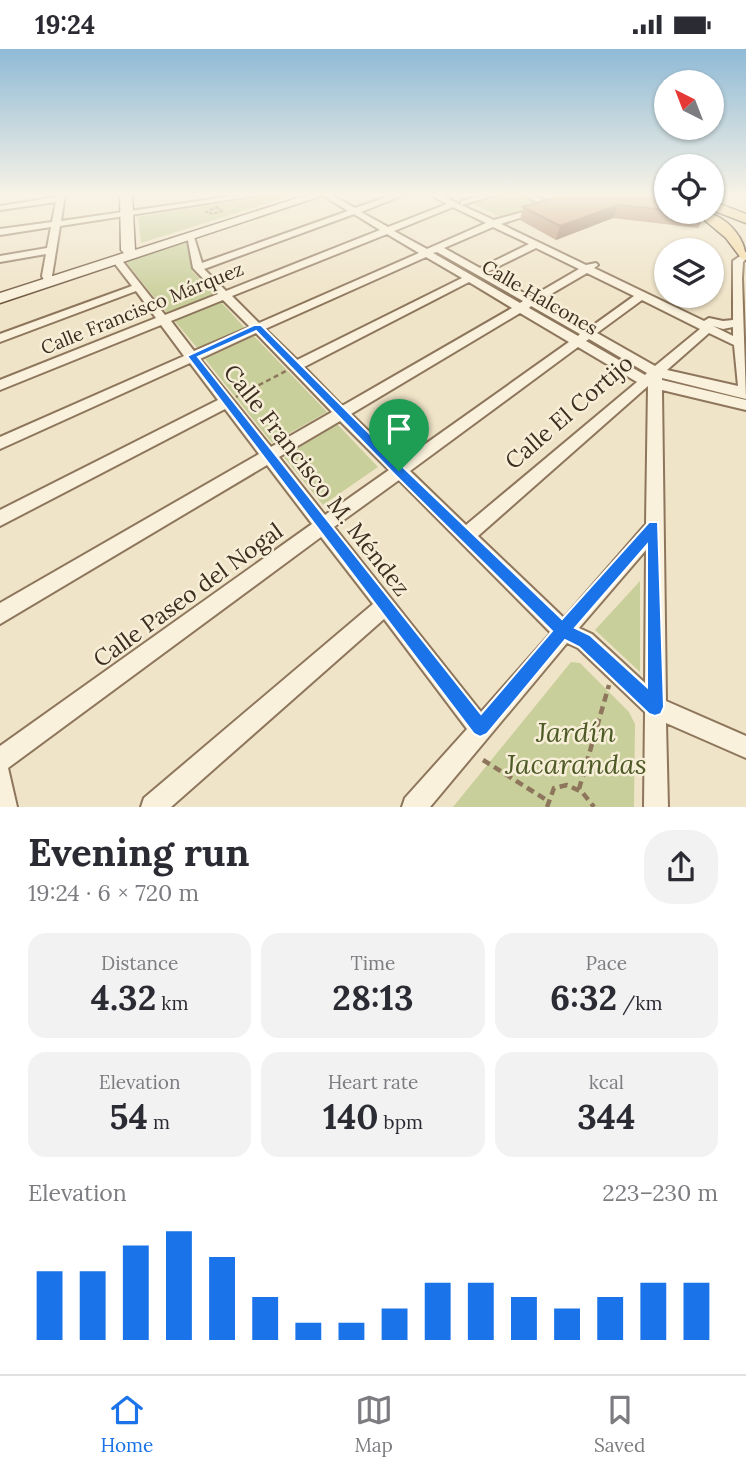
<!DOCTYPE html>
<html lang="en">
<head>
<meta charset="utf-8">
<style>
	:root { --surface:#fff; --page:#f2f2f3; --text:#2b2b33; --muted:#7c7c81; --line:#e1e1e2; --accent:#1a73e8 }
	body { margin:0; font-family:Lora,serif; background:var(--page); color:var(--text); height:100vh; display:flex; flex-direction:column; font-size:26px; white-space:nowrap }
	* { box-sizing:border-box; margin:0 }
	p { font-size:23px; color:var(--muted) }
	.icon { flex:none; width:38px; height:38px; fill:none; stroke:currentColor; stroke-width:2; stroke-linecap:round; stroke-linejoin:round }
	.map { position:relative; height:758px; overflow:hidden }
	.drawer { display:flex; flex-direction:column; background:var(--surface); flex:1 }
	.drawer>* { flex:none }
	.needle { width:46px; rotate:318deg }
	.fabs { position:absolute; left:654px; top:21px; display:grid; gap:14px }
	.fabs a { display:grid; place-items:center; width:70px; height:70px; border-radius:50%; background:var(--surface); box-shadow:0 2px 5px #0004; font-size:35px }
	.pin { position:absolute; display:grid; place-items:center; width:60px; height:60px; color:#fff; margin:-72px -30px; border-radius:50% 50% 50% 0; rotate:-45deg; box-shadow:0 0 7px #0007 }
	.pin .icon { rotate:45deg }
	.round { display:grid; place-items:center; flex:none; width:74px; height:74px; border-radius:28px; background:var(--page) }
	.summary { display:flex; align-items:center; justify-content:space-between; height:119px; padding:0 28px }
	h1 { font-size:38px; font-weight:700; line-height:52px }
	.stats { display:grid; grid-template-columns:repeat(3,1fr); gap:10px; height:119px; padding:7px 28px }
	.stats div { display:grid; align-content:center; border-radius:18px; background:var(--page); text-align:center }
	.stats b { font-size:35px; font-weight:700 }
	.stats small { font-size:19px; font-weight:400 }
	.stats p { font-size:19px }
	.chart { height:196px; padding:14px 28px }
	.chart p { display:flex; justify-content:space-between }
	.chart svg { width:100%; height:126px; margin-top:7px; stroke:var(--accent); stroke-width:6 }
	.status { display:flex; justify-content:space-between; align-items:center; height:49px; padding:0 35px; background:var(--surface); direction:ltr }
	.status svg { height:19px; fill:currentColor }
	.tab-bar { display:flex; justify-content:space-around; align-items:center; height:98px; border-top:2px solid var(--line); background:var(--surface); font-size:19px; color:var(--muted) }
	.tab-bar a { display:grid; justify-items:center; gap:4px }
	.tab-bar .current { color:var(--accent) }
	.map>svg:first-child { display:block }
</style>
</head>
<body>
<div class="status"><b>19:24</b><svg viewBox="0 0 49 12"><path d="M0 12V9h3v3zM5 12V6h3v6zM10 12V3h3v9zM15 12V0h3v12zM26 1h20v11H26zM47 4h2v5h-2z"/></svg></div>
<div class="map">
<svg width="746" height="758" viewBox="0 0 746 758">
	<rect width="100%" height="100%" fill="#f0e4c8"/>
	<g fill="#c9cf9b">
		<polygon points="279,145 296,145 141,194 138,168"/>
		<polygon points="509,145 518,145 539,155 500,168 474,155"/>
		<polygon points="187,193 192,222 215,245 167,264 126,213"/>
		<polygon points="219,251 245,279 198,300 173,270"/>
		<polygon points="254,287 327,363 272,394 205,310"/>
		<polygon points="337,375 378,418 323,456 284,408"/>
		<polygon points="640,532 640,623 595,581"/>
		<polygon points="571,613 580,614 629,663 635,675 634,758 453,758"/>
	</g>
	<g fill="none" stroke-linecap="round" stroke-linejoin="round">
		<g stroke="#8d765c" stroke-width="4">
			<g id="street">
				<polygon points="57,145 65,145 61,172 247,145 265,145 60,177 52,227 55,233 50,236 46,235 42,227 46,205 0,213 0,207 47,199 51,178 0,186 0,180 52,173 56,153 0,161 0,157 57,148"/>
				<path d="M 321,145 L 330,145 L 355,159 L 395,145 L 406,145 L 361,163 L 388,178 L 447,155 L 429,145 L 439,145 L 461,156 L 461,152 L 488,145 L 500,145 L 461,156 L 494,171 L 541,158 L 541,162 L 501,175 L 586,216 L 596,214 L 598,216 L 594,219 L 704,272 L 709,269 L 723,272 L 733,271 L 733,212 L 746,203 L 746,210 L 743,213 L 742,229 L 746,350 L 662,329 L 662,331 L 746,351 L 746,361 L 662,341 L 666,652 L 746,687 L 746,709 L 666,674 L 668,758 L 644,758 L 645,663 L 578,599 L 567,594 L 430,758 L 402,758 L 405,749 L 467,680 L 384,570 L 171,758 L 141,758 L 144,749 L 373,555 L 321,488 L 8,719 L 17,758 L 0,758 L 0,697 L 312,475 L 267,416 L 0,575 L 0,554 L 259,405 L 225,360 L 0,477 L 0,461 L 218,351 L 190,314 L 0,400 L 0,388 L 184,307 L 161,276 L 0,341 L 0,331 L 156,269 L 136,242 L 0,293 L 0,285 L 132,237 L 112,211 L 117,208 L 120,209 L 165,266 L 218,245 L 193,219 L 187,186 L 194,188 L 202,214 L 348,162 ZM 453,158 L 486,174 L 427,200 L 394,182 ZM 354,165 L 380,181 L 226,242 L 204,220 ZM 493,178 L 529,195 L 480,219 L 444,199 ZM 387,185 L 419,204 L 259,274 L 232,247 ZM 536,199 L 579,220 L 531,248 L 487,223 ZM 437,203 L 523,252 L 520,254 L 433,204 ZM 426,208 L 462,229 L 297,311 L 265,280 ZM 587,224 L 634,247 L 588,280 L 539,252 ZM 469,233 L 512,259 L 342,357 L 304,318 ZM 223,251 L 250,278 L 194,302 L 171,272 ZM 642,251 L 700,280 L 655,317 L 597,284 ZM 531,257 L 580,285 L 578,287 L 529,259 ZM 520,264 L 569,293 L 400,413 L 351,365 ZM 713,277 L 723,280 L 733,278 L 733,287 ZM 256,284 L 332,363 L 271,398 L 200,310 ZM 709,284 L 734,296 L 738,337 L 667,321 ZM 589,290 L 647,324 L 645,326 L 586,292 ZM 578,298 L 637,333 L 466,476 L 410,422 ZM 648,337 L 646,475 L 564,569 L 478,487 ZM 340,372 L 389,421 L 325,466 L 279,408 ZM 399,431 L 551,584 L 481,663 L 334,478 ZM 646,501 L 645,634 L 592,585 L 579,579 Z"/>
				<polygon points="522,145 532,145 553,156 546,158"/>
			</g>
		</g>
		<g stroke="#6f573f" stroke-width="3">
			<polygon id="secondary" points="120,145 132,145 135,201 310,145 327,145 0,254 0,244 124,204 121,201"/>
		</g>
		<g stroke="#5b4430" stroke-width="3">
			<g id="primary">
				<polygon points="712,152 746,165 746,174 712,161"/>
				<path d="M 699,163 C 723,163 746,187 746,211 L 741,209 L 726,189 L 700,167 Z"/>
			</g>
		</g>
		<g stroke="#8d765c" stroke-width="2" stroke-dasharray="3.5 2" stroke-linecap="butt">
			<polyline points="271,146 279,145"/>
			<polygon points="217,158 222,162 213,165 206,163"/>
		</g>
		<polyline stroke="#8d765c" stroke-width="2.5" stroke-dasharray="5 3.5" stroke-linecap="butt" points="236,348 286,322"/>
		<g stroke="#8d765c" stroke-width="4.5" stroke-dasharray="8 5" stroke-linecap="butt">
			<polyline points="483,711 548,752"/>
			<polyline points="579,740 609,636"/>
			<polyline points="547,758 554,739 567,736 582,743 594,758"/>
		</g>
		<use href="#street" fill="#faf1dc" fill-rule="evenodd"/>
		<use href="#secondary" fill="#faf1dc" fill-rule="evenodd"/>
		<use href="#primary" fill="#f3d9a0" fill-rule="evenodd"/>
	</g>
	<polygon fill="#b2896c" points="667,148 667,163 707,163 706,166 698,179 613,169 556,191 520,171 523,158"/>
	<polygon fill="#916f58" points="619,156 613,169 556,191 560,177"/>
	<g fill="#cf9f7d" stroke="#916f58" stroke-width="2">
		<polygon points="566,145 659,145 667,148 667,161 619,156 560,177 523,158"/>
		<polygon points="678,163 707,163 706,166"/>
	</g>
	<linearGradient id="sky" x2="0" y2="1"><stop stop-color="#8fbad6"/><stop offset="0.58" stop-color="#f8f3e6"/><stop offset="1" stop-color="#f8f3e6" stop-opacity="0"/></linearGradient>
	<rect width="746" height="251" fill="url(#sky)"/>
	<path fill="#1a73e8" stroke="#fff" stroke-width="2" fill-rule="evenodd" d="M 254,276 L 261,276 L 403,418 L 562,570 L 649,473 L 658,473 L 664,658 L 661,665 L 655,667 L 649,665 L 579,598 L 565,591 L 487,685 L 480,688 L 474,685 L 187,307 ZM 256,282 L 395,426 L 552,582 L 481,665 L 198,308 ZM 647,496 L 647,638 L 590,586 L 575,579 Z"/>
	<g text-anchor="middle" stroke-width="5" stroke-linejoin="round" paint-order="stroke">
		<g font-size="19" fill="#3d2e20" stroke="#f7eed8">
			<text transform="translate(540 248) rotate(30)" y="7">Calle Halcones</text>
			<text transform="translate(142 259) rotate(-22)" y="7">Calle Francisco Márquez</text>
		</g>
		<g font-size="23" fill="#3d2e20" stroke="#f7eed8">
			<text transform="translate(569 363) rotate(-41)" y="8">Calle El Cortijo</text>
			<text transform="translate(317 431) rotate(52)" y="8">Calle Francisco M. Méndez</text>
			<text transform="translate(188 546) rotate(-36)" y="8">Calle Paseo del Nogal</text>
		</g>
		<g font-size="28" font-style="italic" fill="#4d5a26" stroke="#f7eed8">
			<text x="576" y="693">Jardín<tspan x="576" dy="32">Jacarandas</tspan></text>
		</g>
	</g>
</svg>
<div class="fabs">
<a><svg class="needle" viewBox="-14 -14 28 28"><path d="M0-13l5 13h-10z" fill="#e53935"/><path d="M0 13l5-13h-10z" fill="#7c7c81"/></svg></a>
<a><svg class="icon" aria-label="locate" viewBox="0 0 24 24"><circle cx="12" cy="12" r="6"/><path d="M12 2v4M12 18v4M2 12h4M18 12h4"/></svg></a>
<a><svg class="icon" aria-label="layers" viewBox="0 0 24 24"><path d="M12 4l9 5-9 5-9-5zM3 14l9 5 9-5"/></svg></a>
</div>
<div class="pin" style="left:399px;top:422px;background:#1e9e55"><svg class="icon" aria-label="arrive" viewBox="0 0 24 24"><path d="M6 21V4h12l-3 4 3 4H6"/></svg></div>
</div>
<section class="drawer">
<div class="summary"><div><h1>Evening run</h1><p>19:24 · 6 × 720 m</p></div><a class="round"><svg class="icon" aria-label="share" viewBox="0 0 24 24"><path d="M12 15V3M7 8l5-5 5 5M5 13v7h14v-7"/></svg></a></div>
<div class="stats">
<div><p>Distance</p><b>4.32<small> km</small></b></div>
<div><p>Time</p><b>28:13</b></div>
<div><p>Pace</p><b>6:32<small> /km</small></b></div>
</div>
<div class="stats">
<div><p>Elevation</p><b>54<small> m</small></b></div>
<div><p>Heart rate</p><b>140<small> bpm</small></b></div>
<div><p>kcal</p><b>344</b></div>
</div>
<div class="chart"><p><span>Elevation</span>223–230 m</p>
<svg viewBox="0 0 160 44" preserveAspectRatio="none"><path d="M5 44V20M15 44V20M25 44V11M35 44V6M45 44V15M55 44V29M65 44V38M75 44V38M85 44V33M95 44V24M105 44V24M115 44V29M125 44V33M135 44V29M145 44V24M155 44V24"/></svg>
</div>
</section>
<nav class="tab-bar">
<a class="current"><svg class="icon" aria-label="home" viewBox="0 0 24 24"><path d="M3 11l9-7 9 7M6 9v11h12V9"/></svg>Home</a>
<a><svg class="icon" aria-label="map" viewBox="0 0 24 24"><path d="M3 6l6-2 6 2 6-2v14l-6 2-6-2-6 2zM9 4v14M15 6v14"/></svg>Map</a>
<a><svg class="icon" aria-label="saved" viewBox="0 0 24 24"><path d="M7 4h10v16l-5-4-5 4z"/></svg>Saved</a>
</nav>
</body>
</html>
